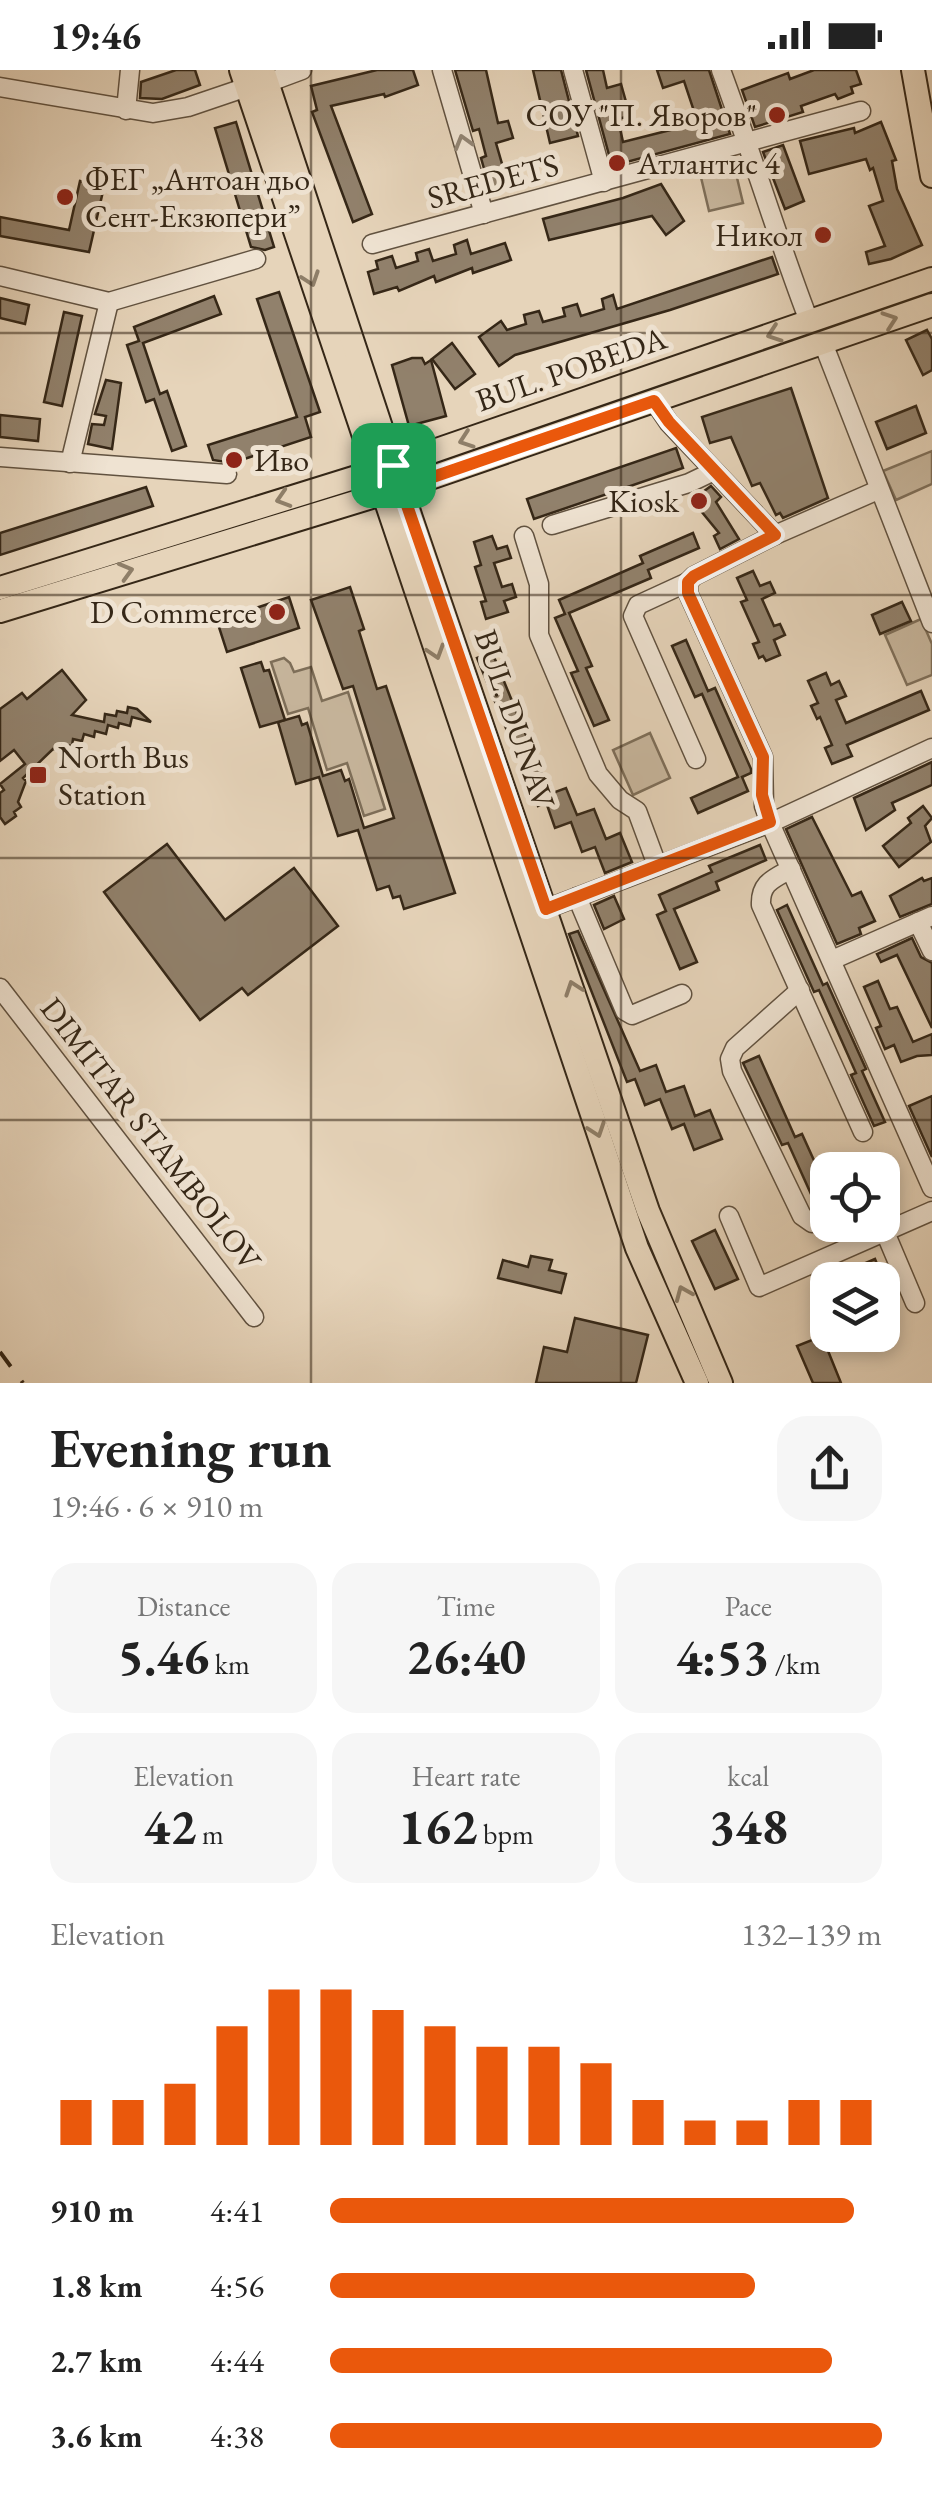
<!DOCTYPE html>
<html lang="en">
<head>
<meta charset="utf-8">
<style>
	:root { --surface:#fff; --page:#f6f6f6; --text:#222; --muted:#767676; --accent:#ea580c }
	body { margin:0; font-family:"EB Garamond",serif; background:var(--page); color:var(--text); height:100vh; display:flex; flex-direction:column; font-size:38px; white-space:nowrap }
	* { box-sizing:border-box; margin:0 }
	p { font-size:32px; color:var(--muted) }
	.icon { flex:none; width:55px; height:55px; fill:none; stroke:currentColor; stroke-width:2; stroke-linecap:round; stroke-linejoin:round }
	.map { position:relative; height:1313px; overflow:hidden }
	.panel { display:flex; flex-direction:column; background:var(--surface); flex:1 }
	.panel>* { flex:none }
	.tools { position:absolute; left:810px; top:1082px; display:grid; gap:20px }
	.tools a { display:grid; place-items:center; width:90px; height:90px; border-radius:20px; background:var(--surface); box-shadow:0 5px 15px #0003; font-size:50px }
	.pin { position:absolute; display:grid; place-items:center; width:85px; height:85px; color:#fff; margin:-42px; border-radius:20px; box-shadow:0 5px 15px #0006 }
	.round { display:grid; place-items:center; flex:none; width:105px; height:105px; border-radius:30px; background:var(--page) }
	.overview { display:flex; align-items:center; justify-content:space-between; height:170px; padding:0 50px }
	h1 { font-size:55px; font-weight:700; line-height:75px }
	.metrics { display:grid; grid-template-columns:repeat(3,1fr); gap:15px; height:170px; padding:10px 50px }
	.metrics div { display:grid; align-content:center; border-radius:25px; background:var(--page); text-align:center }
	.metrics b { font-size:50px; font-weight:700 }
	.metrics small { font-size:28px; font-weight:400 }
	.metrics p { font-size:28px }
	.chart { height:280px; padding:20px 50px }
	.chart p { display:flex; justify-content:space-between }
	.chart svg { width:100%; height:180px; margin-top:10px; stroke:var(--accent); stroke-width:6 }
	ul { padding:0 50px; list-style:none; font-size:32px }
	li { display:grid; grid-template-columns:160px 120px 1fr; align-items:center; height:75px }
	li i { height:25px; border-radius:12px; background:var(--accent) }
	.status { display:flex; justify-content:space-between; align-items:center; height:70px; padding:0 50px; background:var(--surface); direction:ltr }
	.status svg { height:28px; fill:currentColor }
	.map>svg:first-child { display:block }
</style>
</head>
<body>
<div class="status"><b>19:46</b><svg viewBox="0 0 49 12"><path d="M0 12V9h3v3zM5 12V6h3v6zM10 12V3h3v9zM15 12V0h3v12zM26 1h20v11H26zM47 4h2v5h-2z"/></svg></div>
<div class="map">
<svg width="932" height="1313" viewBox="0 0 932 1313">
	<rect width="100%" height="100%" fill="#e6d4ba"/>
	<filter id="stains"><feTurbulence type="fractalNoise" baseFrequency=".002" numOctaves="4"/><feColorMatrix values="0 0 0 0 .2 0 0 0 0 .09 0 0 0 0 .02 0 0 0 .5 -.17"/></filter>
	<radialGradient id="worn" r=".72"><stop offset=".6" stop-color="#630" stop-opacity="0"/><stop offset="1" stop-color="#630" stop-opacity=".3"/></radialGradient>
	<g fill="#c8b79e" stroke="#7e6f5a" stroke-width="2.5">
		<polygon points="733,91 743,133 709,141 699,99"/>
		<polygon points="932,381 932,414 896,430 883,401"/>
		<polygon points="921,549 932,574 932,605 907,615 885,565"/>
		<polygon points="284,588 290,593 294,602 311,597 322,631 348,622 385,739 364,746 347,693 327,700 308,638 288,644 271,592"/>
		<polygon points="650,663 670,708 633,725 613,680"/>
	</g>
	<g fill="#91816c" stroke="#352717" stroke-width="2.5">
		<polygon points="176,0 195,0 200,15 162,29 140,28 141,12"/>
		<polygon points="377,0 413,0 418,15 385,27 384,24 331,36 372,144 353,152 312,42 317,40 311,16"/>
		<polygon points="455,0 486,0 498,53 508,51 513,68 496,73 509,118 491,123 481,88 486,86 479,59 473,61"/>
		<polygon points="533,0 561,0 578,66 550,73"/>
		<polygon points="586,0 603,0 607,18 621,14 630,46 618,49 623,72 698,53 684,11 663,18 657,0 709,0 730,64 612,96"/>
		<polygon points="814,0 856,0 861,14 851,17 853,23 838,29 835,24 801,36 803,42 755,57 742,20 788,3 790,9"/>
		<polygon points="236,52 274,177 265,180 251,177 215,58"/>
		<polygon points="881,52 896,90 892,91 897,119 922,175 891,189 869,194 866,182 885,176 869,136 883,131 873,98 870,100 866,89 809,104 800,71 854,58 855,63"/>
		<polygon points="783,75 804,131 785,139 763,82"/>
		<polygon points="80,111 104,117 89,182 0,166 0,147 69,160"/>
		<polygon points="661,114 684,151 666,165 652,146 549,170 543,149 623,128"/>
		<polygon points="467,170 471,184 505,173 511,190 473,203 472,198 436,212 434,206 399,221 397,217 374,224 368,202 378,199 376,191 392,186 396,198 418,191 416,183 429,179 433,191 456,184 454,175"/>
		<polygon points="772,187 778,204 670,240 515,285 499,296 479,267 501,251 507,260 526,254 524,245 539,241 543,252 565,246 563,238 577,234 581,246 604,239 602,229 613,225 617,239"/>
		<polygon points="279,222 320,342 305,347 311,367 232,393 213,390 208,375 297,347 257,229"/>
		<polygon points="214,226 221,244 143,273 160,324 167,321 186,376 172,381 154,329 146,332 127,275 139,271 134,257"/>
		<polygon points="0,228 29,235 25,254 0,248"/>
		<polygon points="64,242 82,246 62,336 44,332"/>
		<polygon points="927,260 932,269 932,300 923,305 906,270"/>
		<polygon points="452,273 475,304 455,319 432,289"/>
		<polygon points="412,288 422,288 425,294 431,290 446,346 409,356 392,295"/>
		<polygon points="106,310 121,313 112,379 88,374 92,354 104,355 106,346 95,344"/>
		<polygon points="791,318 828,428 783,448 780,443 776,445 760,413 752,416 731,367 710,373 702,347"/>
		<polygon points="916,336 926,363 887,379 876,352"/>
		<polygon points="0,345 40,349 38,371 0,367"/>
		<polygon points="676,378 683,398 534,449 527,429"/>
		<polygon points="711,416 721,427 716,432 739,469 720,479 714,466 719,463 692,430"/>
		<polygon points="146,417 153,436 0,485 0,463"/>
		<polygon points="693,463 699,478 648,500 651,508 569,543 592,596 586,598 609,650 594,656 571,603 578,601 555,548 565,544 559,530 643,493 640,486"/>
		<polygon points="492,466 497,479 507,476 511,488 494,493 502,517 512,514 516,527 504,531 508,542 486,549 481,532 486,531 475,497 481,495 474,472"/>
		<polygon points="753,501 760,516 770,512 775,523 762,529 774,556 780,554 785,565 774,570 780,585 766,591 763,586 759,588 753,574 759,572 741,532 747,530 737,508"/>
		<polygon points="350,517 364,559 359,561 377,619 386,616 455,823 404,839 400,826 393,828 389,816 377,820 358,760 338,766 319,707 296,714 278,652 299,646 302,655 307,653 323,706 341,700 345,711 349,709 364,758 394,748 353,616 343,619 311,530"/>
		<polygon points="289,527 299,558 227,582 217,551"/>
		<polygon points="902,532 911,551 880,564 872,545"/>
		<polygon points="686,570 708,621 715,618 751,699 751,703 742,707 748,721 698,743 691,728 738,707 702,624 695,627 672,576"/>
		<polygon points="492,582 550,724 566,718 577,745 594,739 606,769 620,763 632,792 605,803 595,777 582,782 571,752 555,758 546,732 538,736 477,588"/>
		<polygon points="261,592 264,601 269,600 285,650 260,657 241,598"/>
		<polygon points="62,600 86,630 72,645 104,652 105,644 116,646 117,641 127,643 128,637 137,639 151,652 132,647 130,656 119,653 118,658 108,655 106,664 95,661 94,667 84,664 82,671 73,669 72,676 62,674 61,681 53,679 23,708 26,711 18,732 21,737 14,742 16,746 5,754 0,747 0,723 4,720 0,714 25,694 14,680 0,691 0,639 22,623 27,629"/>
		<polygon points="826,603 831,615 839,611 846,626 836,630 846,653 921,621 929,640 847,675 852,686 832,694 825,678 832,675 820,647 817,649 811,636 818,633 808,611"/>
		<polygon points="932,692 932,715 892,733 895,740 866,760 854,728"/>
		<polygon points="923,736 932,748 925,756 931,772 899,797 883,776 911,753 908,748"/>
		<polygon points="812,747 852,826 861,822 875,851 859,858 861,864 837,874 786,759"/>
		<polygon points="167,774 225,850 294,798 338,856 248,925 242,918 200,950 104,822"/>
		<polygon points="760,775 766,790 716,812 719,820 674,839 697,892 680,899 657,845 666,841 659,825 712,802 709,796"/>
		<polygon points="922,808 924,811 932,808 932,834 900,847 890,826"/>
		<polygon points="614,826 624,849 604,859 594,835"/>
		<polygon points="787,835 823,915 827,913 866,999 862,1001 885,1052 874,1056 851,1005 856,1003 819,920 814,922 777,840"/>
		<polygon points="578,861 640,1001 656,995 666,1022 684,1016 695,1046 710,1040 722,1069 694,1080 684,1054 672,1059 660,1029 645,1035 635,1009 627,1012 569,864"/>
		<polygon points="912,868 921,887 932,893 932,958 897,885 881,892 877,884"/>
		<polygon points="878,911 890,939 897,937 913,972 932,964 932,985 917,986 901,992 894,975 885,979 876,958 881,956 864,917"/>
		<polygon points="759,986 795,1067 802,1064 826,1117 811,1124 788,1073 782,1075 743,993"/>
		<polygon points="932,1026 932,1087 909,1036"/>
		<polygon points="715,1160 738,1209 715,1219 692,1171"/>
		<polygon points="531,1186 552,1190 549,1200 566,1204 561,1223 498,1208 503,1190 528,1197"/>
		<polygon points="875,1189 895,1238 882,1244 882,1210 858,1210 854,1198"/>
		<polygon points="575,1248 648,1265 636,1313 536,1313 544,1277 567,1282"/>
		<polygon points="822,1266 841,1313 813,1313 797,1276"/>
	</g>
	<g fill="none" stroke-linecap="round" stroke-linejoin="round">
		<g stroke="#615240" stroke-width="21">
			<g id="minor">
				<polyline points="442,0 484,144"/>
				<polyline points="573,0 604,112"/>
				<path d="M 721,0 C 752,83 777,168 809,251"/>
				<polyline points="267,13 302,0"/>
				<polyline points="0,17 153,43 188,37 247,17"/>
				<polyline points="126,40 130,0"/>
				<polyline points="372,174 861,41"/>
				<polyline points="0,206 109,232 256,189"/>
				<polyline points="823,273 932,553"/>
				<polyline points="654,331 669,353 775,465"/>
				<polyline points="0,387 227,404"/>
				<polyline points="70,393 109,232"/>
				<polyline points="878,420 775,465 694,506 688,512 688,523 763,687 764,736 770,753 932,1118"/>
				<polyline points="552,455 689,413 714,401"/>
				<polyline points="524,466 539,514 539,565 598,704 620,730 637,741 657,795"/>
				<polyline points="688,512 638,535 633,546 696,689"/>
				<path d="M 791,799 C 773,809 760,813 761,835 L 863,1062"/>
				<polyline points="577,827 625,941 632,945 682,924"/>
				<polyline points="546,839 770,753 932,678"/>
				<polyline points="918,852 932,881"/>
				<polyline points="832,890 932,846"/>
				<polyline points="0,918 254,1247"/>
				<polyline points="800,920 735,978 730,989 732,1001 802,1146 812,1153 828,1151"/>
				<polyline points="729,1146 759,1217 932,1141"/>
				<polyline points="882,1155 915,1233"/>
			</g>
		</g>
		<g stroke="#352717" stroke-width="26">
			<g id="major">
				<polyline points="241,0 637,1178 697,1313"/>
				<polyline points="263,0 411,448 648,1141 721,1313"/>
				<polyline points="913,0 932,106"/>
				<polyline points="0,518 376,401 932,209"/>
				<polyline points="0,541 401,418 932,235"/>
			</g>
		</g>
		<use href="#minor" stroke="#efe3d2" stroke-width="18"/>
		<use href="#major" stroke="#e6d4ba" stroke-width="22"/>
		<polyline stroke="#352717" stroke-width="4" stroke-dasharray="18 18" stroke-linecap="butt" points="0,1282 23,1313"/>
	</g>
	<defs><path id="oneway-chevron" d="M-2-3.5L2.5 0L-2 3.5" fill="none" stroke-width="1.6" stroke-linecap="round" stroke-linejoin="round" transform="scale(2.5)"/></defs>
	<use stroke="#928574" href="#oneway-chevron" transform="translate(463 72) rotate(-106)"/>
	<g stroke="#8e7e68">
		<use href="#oneway-chevron" transform="translate(311 209) rotate(71)"/>
		<use href="#oneway-chevron" transform="translate(890 250) rotate(-19)"/>
		<use href="#oneway-chevron" transform="translate(774 264) rotate(161)"/>
		<use href="#oneway-chevron" transform="translate(466 370) rotate(161)"/>
		<use href="#oneway-chevron" transform="translate(283 429) rotate(163)"/>
		<use href="#oneway-chevron" transform="translate(126 501) rotate(-16)"/>
		<use href="#oneway-chevron" transform="translate(436 582) rotate(72)"/>
		<use href="#oneway-chevron" transform="translate(573 918) rotate(-109)"/>
		<use href="#oneway-chevron" transform="translate(597 1060) rotate(71)"/>
		<use href="#oneway-chevron" transform="translate(683 1223) rotate(-113)"/>
	</g>
	<g fill="none" stroke-linecap="round" stroke-linejoin="round">
		<g stroke="#fff" stroke-width="20">
			<polyline id="route" points="393,395 376,401 384,423 401,418 546,839 770,752 762,725 763,687 688,523 688,512 694,506 775,465 669,352 654,331 401,418 393,395"/>
		</g>
		<use href="#route" stroke="#ea580c" stroke-width="12"/>
	</g>
	<path fill="none" stroke="#352717" stroke-width="2.5" stroke-opacity="0.55" d="M 311,0 L 311,1313M 621,0 L 621,1313M 0,263 L 932,263M 0,525 L 932,525M 0,788 L 932,788M 0,1050 L 932,1050"/>
	<g fill="#8f2418" stroke="#efe3d2" stroke-width="4">
		<circle cx="777" cy="45" r="10"/>
		<circle cx="617" cy="93" r="10"/>
		<circle cx="65" cy="127" r="10"/>
		<circle cx="823" cy="165" r="10"/>
		<circle cx="234" cy="390" r="10"/>
		<circle cx="699" cy="431" r="10"/>
		<circle cx="277" cy="542" r="10"/>
		<rect x="28" y="695" width="20" height="20" rx="5"/>
	</g>
	<g text-anchor="middle" stroke-width="10" stroke-linejoin="round" paint-order="stroke">
		<g font-size="32" fill="#352717" stroke="#efe3d2" text-anchor="end">
			<text x="757" y="56">СОУ "П. Яворов"</text>
			<text x="637" y="104" text-anchor="start">Атлантис 4</text>
			<text x="85" y="120" text-anchor="start">ФЕГ „Антоан дьо<tspan x="85" dy="37">Сент-Екзюпери”</tspan></text>
			<text x="803" y="176">Никол</text>
			<text x="254" y="401" text-anchor="start">Иво</text>
			<text x="679" y="442">Kiosk</text>
			<text x="257" y="553">D Commerce</text>
			<text x="58" y="698" text-anchor="start">North Bus<tspan x="58" dy="37">Station</tspan></text>
		</g>
		<g font-size="32" fill="#352717" stroke="#efe3d2">
			<text transform="translate(493 111) rotate(-15)" y="11">SREDETS</text>
			<text transform="translate(571 299) rotate(-19)" y="11">BUL. POBEDA</text>
			<text transform="translate(515 649) rotate(71)" y="11">BUL. DUNAV</text>
			<text transform="translate(151 1064) rotate(52)" y="11">DIMITAR STAMBOLOV</text>
		</g>
	</g>
	<rect width="100%" height="100%" filter="url(#stains)"/>
	<rect width="100%" height="100%" fill="url(#worn)"/>
</svg>
<div class="tools">
<a><svg class="icon" aria-label="locate" viewBox="0 0 24 24"><circle cx="12" cy="12" r="6"/><path d="M12 2v4M12 18v4M2 12h4M18 12h4"/></svg></a>
<a><svg class="icon" aria-label="layers" viewBox="0 0 24 24"><path d="M12 4l9 5-9 5-9-5zM3 14l9 5 9-5"/></svg></a>
</div>
<div class="pin" style="left:393px;top:395px;background:#1e9e55"><svg class="icon" aria-label="arrive" viewBox="0 0 24 24"><path d="M6 21V4h12l-3 4 3 4H6"/></svg></div>
</div>
<section class="panel">
<div class="overview"><div><h1>Evening run</h1><p>19:46 · 6 × 910 m</p></div><a class="round"><svg class="icon" aria-label="share" viewBox="0 0 24 24"><path d="M12 15V3M7 8l5-5 5 5M5 13v7h14v-7"/></svg></a></div>
<div class="metrics">
<div><p>Distance</p><b>5.46<small> km</small></b></div>
<div><p>Time</p><b>26:40</b></div>
<div><p>Pace</p><b>4:53<small> /km</small></b></div>
</div>
<div class="metrics">
<div><p>Elevation</p><b>42<small> m</small></b></div>
<div><p>Heart rate</p><b>162<small> bpm</small></b></div>
<div><p>kcal</p><b>348</b></div>
</div>
<div class="chart"><p><span>Elevation</span>132–139 m</p>
<svg viewBox="0 0 160 44" preserveAspectRatio="none"><path d="M5 44V33M15 44V33M25 44V29M35 44V15M45 44V6M55 44V6M65 44V11M75 44V15M85 44V20M95 44V20M105 44V24M115 44V33M125 44V38M135 44V38M145 44V33M155 44V33"/></svg>
</div>
<ul>
<li><b>910 m</b>4:41<i style="width:95%"></i></li>
<li><b>1.8 km</b>4:56<i style="width:77%"></i></li>
<li><b>2.7 km</b>4:44<i style="width:91%"></i></li>
<li><b>3.6 km</b>4:38<i style="width:100%"></i></li>
</ul>
</section>
</body>
</html>
